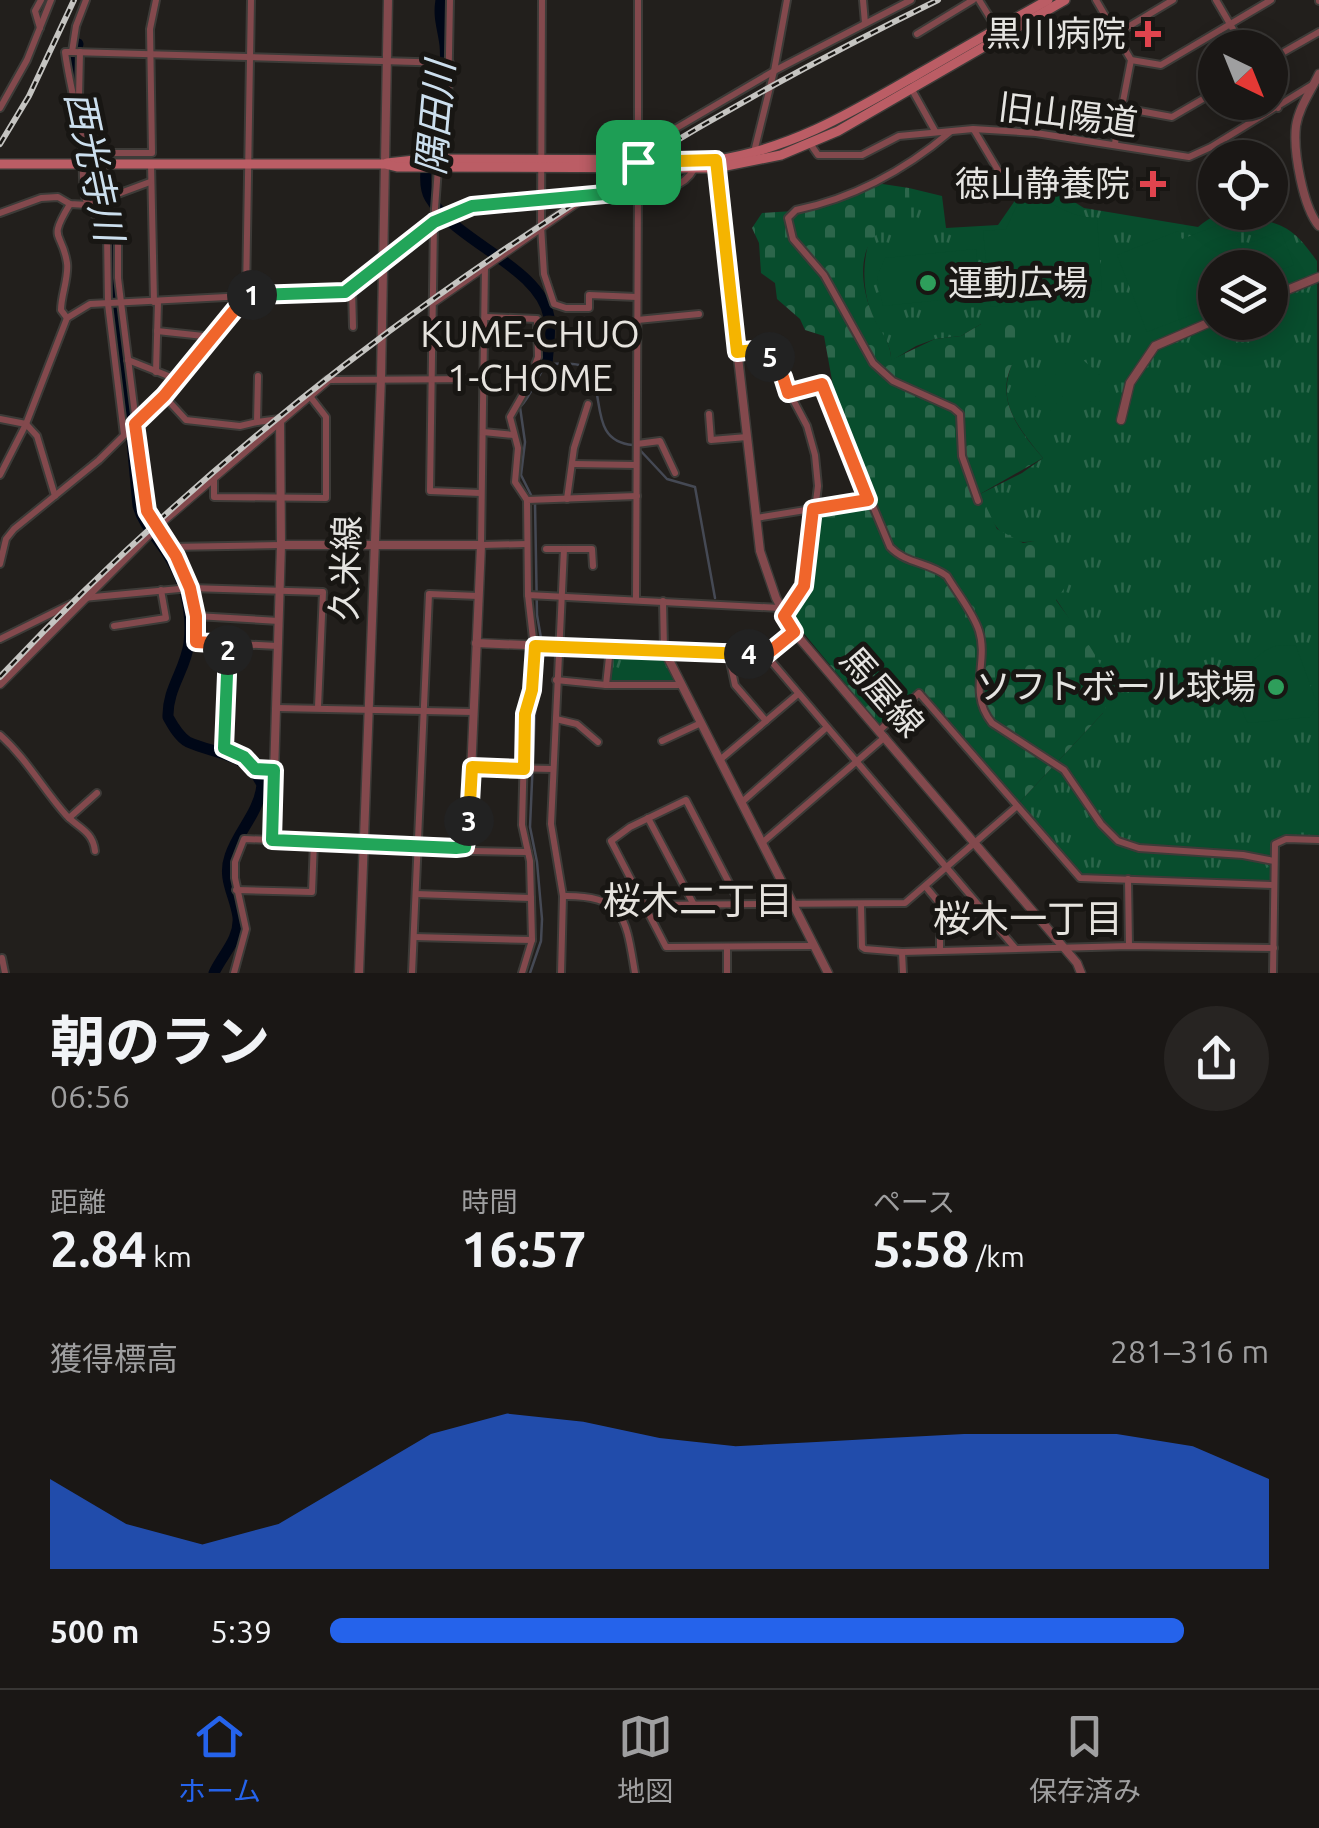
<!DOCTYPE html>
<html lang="ja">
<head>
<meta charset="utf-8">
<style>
	:root { --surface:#1a1715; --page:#272422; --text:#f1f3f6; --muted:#9f9fa0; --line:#383634; --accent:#2563eb }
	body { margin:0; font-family:Ubuntu,"Noto Sans JP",sans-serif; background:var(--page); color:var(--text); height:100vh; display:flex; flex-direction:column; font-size:38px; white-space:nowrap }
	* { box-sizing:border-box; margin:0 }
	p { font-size:32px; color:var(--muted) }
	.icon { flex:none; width:55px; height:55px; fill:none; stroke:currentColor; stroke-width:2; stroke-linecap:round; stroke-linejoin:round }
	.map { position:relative; height:973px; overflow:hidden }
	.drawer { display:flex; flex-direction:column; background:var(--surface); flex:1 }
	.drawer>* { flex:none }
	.needle { width:65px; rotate:137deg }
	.controls { position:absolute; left:1198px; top:30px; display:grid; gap:20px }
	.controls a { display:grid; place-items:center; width:90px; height:90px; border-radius:50%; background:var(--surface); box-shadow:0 5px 25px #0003,0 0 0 2px var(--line); font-size:50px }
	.pin { position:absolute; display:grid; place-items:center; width:85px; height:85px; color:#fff; margin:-42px; border-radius:20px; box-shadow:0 5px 15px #0006 }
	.km { position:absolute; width:50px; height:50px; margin:-25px; border-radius:50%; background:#222; color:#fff; font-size:28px; line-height:50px; text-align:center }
	.round { display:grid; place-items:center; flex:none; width:105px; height:105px; border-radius:52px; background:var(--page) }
	.overview { display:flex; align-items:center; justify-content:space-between; height:170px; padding:0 50px }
	h1 { font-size:55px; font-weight:700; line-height:75px }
	.stats { display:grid; grid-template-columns:repeat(3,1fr); gap:15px; height:170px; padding:10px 50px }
	.stats div { display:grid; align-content:center }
	.stats b { font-size:50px; font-weight:700 }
	.stats small { font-size:28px; font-weight:400 }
	.stats p { font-size:28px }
	.chart { height:280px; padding:20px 50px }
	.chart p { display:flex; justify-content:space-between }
	.chart svg { width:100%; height:180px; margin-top:10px; fill:var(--accent); opacity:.7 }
	ul { padding:0 50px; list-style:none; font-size:32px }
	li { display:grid; grid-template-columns:160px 120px 1fr; align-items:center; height:75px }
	li i { height:25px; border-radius:12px; background:var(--accent) }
	.tab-bar { display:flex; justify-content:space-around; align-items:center; height:140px; border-top:2px solid var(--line); background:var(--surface); font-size:28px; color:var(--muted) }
	.tab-bar a { display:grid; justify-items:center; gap:5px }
	.tab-bar .on { color:var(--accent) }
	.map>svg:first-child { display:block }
</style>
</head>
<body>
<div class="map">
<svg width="1319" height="973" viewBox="0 0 1319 973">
	<defs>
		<pattern id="grass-tufts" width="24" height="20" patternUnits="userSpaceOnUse" patternTransform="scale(2.5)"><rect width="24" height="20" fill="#084d2d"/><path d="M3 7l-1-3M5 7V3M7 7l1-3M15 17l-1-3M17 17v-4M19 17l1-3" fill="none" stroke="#2c664b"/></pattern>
		<pattern id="cemetery-stones" width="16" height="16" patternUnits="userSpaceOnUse" patternTransform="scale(2.5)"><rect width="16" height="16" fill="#084d2d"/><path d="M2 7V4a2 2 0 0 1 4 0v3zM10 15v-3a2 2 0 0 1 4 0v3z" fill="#2c664b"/></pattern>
	</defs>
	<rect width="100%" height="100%" fill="#221f1c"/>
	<g fill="url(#grass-tufts)" fill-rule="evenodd">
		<path d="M 909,188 L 942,196 L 946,228 L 998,225 L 1016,199 L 1043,190 L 1063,195 L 1084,208 L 1198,227 C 1223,207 1230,212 1259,219 C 1290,226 1298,235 1317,261 L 1319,840 L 1284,839 L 1277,844 L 1274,885 L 1075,877 L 1016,806 L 1103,713 L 1104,671 L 1056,599 L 1033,541 C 1002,548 989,518 980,494 L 1022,473 L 1043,458 C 996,402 997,386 1032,324 L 981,324 L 961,336 L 935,339 L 916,346 L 891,361 C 892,344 881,334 874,319 C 864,298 862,272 867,249 C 872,224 906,227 909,188 ZM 1215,268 L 1270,268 L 1270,322 L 1215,322 Z"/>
		<polygon points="613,652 660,654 676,683 611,680"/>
	</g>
	<path fill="url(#cemetery-stones)" d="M 876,183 L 909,188 L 910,222 C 859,224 856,272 871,311 C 877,328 892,342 891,360 L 935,339 L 961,336 L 981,324 L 1032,324 L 1036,334 C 988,379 1004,414 1043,458 L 980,494 L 997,529 L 1023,543 L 1033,541 L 1068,583 L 1056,600 C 1076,630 1123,676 1103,713 L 1016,806 L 920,694 L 881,727 L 788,614 C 815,588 811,545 814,510 L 869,502 L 835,397 L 824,336 L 805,330 L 800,319 L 777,299 L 775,283 L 761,273 L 759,243 L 752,228 L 762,213 L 793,211 Z"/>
	<g fill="#084d2d">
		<path d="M 1035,199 C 1061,204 1067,217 1097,218 L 1102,290 L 991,307 L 983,231 L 1006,229 L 1017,205 Z"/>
		<polygon points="1231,220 1241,246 1281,231 1294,265 1270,274 1270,268 1215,268 1215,306 1147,332 1117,255 1178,231 1182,239"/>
		<polygon points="976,249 979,296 883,306 877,277 885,258"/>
		<polygon points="1075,353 1108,382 1081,412 1063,396 1050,411 1035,397"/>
		<path d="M 1278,645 L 1296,646 L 1318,706 L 1310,717 L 1248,723 C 1230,693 1244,656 1278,645 Z"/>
	</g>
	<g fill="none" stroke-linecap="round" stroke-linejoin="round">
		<g stroke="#454954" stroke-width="2.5">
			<polyline points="639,449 667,479 695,487 715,598"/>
			<path d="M 530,973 L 541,941 L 542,919 L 537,862 L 530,827 L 535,713 L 542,644 L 537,615 L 535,503 L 521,475 L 525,442 L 520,407 C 533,394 535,378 547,364 C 557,364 569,362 579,365 C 612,378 582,441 633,445"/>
		</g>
		<g stroke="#000717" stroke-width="11">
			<path d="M 441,0 C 438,18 443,28 445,45 C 447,66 443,88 439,107 C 434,129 418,179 430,198 C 456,242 540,267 549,317 C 551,332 548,349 547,364"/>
			<polyline points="76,100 74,55 78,44"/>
			<path d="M 83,132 L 92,194 L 113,232 L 112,282 L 127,388 L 138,506 C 144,526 156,536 167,553 C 184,579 193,611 189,643 C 186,669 167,689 168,717 C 173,726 179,737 188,742 C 214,754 249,753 262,785 C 259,813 238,831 230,856 C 222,879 235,895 238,917 C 240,939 222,955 214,973"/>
		</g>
		<g stroke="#3d3b38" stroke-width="10">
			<g id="minor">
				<path d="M 86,0 L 76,26 L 72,52 L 65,52 C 69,82 77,109 81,137 C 85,158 80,180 86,200 C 90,213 103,220 107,233 L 108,304 L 124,435"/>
				<polyline points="542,0 541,226 544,274 554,304 566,308 589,308 589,295 637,297"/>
				<polyline points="638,0 638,161"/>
				<polyline points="863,0 865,23"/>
				<polyline points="979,0 997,29"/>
				<polyline points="1096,0 1131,60 1115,143"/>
				<polyline points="1216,0 1244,48"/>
				<polyline points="1319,0 1319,1"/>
				<polyline points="40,28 35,11 41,0"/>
				<polyline points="917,34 973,0"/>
				<polyline points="1116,34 1173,0"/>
				<polyline points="72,52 450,63"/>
				<polyline points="80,52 79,98 90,153 152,153 150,29 156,0"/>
				<polyline points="1131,60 1161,65 1271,0"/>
				<polyline points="1270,60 1319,32"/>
				<polyline points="911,88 935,131"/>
				<polyline points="1270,92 1278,108"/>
				<polyline points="0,108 27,60 51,0"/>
				<polyline points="1123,108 1172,117 1215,92"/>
				<polyline points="974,130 1011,192"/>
				<path d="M 950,132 C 905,170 854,198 796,210 L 788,218 L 793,239 L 824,275 L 873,363 L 893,381 L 953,408 L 960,414 L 962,456 L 978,501"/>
				<polyline points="809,142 818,155 862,155 899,136 973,129 1036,133 1189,157 1211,147 1312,85"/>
				<polyline points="639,150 774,71 911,0"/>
				<polyline points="754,152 774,71 787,0"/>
				<polyline points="437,159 448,107 450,0"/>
				<polyline points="151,163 154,302"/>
				<polyline points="438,168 434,222 430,491 481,493"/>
				<polyline points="102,200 118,226 118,278 147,511 176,556 190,588 196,616 195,642 278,646"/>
				<polyline points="0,213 41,198 58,197 70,204 88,205 150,182"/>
				<polyline points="485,265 481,545 527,544"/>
				<polyline points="352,288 353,327"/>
				<polyline points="486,317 537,319 538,357 526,389 510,417 518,448 515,482 527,500"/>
				<path d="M 67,318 L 61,310 C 61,295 69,277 67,263 C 62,230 47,242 70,204"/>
				<polyline points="637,320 699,314"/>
				<polyline points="157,331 213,337"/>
				<polyline points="737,352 754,351 772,360 807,426 815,455 818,486 806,579 796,602 784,616"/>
				<polyline points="128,360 176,379"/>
				<polyline points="156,372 158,302"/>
				<polyline points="328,380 485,379"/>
				<path d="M 788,393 L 822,384 L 890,547 C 906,564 929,562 947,576 C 957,593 973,612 979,631 C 989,662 967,692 992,723 L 1064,770 L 1101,824 L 1118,841 L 1139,848 L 1243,855 L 1274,861"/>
				<polyline points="164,396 186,420 240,426 257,422 258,376"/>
				<polyline points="709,414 711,440 747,437"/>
				<polyline points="0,419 26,424 37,436 55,496"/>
				<polyline points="257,422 280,419"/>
				<polyline points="483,432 514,435"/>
				<polyline points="637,444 660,441 675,473"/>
				<polyline points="573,464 636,465"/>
				<polyline points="0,475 26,424 67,318 90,304 345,291 382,259 445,216 498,202 588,195"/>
				<polyline points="214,476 214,497 326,498 326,417 309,395"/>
				<polyline points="567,499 574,448 588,404"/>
				<polyline points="756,518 868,500"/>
				<polyline points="169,547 281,545"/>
				<polyline points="546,549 592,549 593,566"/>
				<polyline points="0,564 6,539 14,529 99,460 164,396 246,295 251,0"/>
				<polyline points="528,595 780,608"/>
				<path d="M 636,599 L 638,191 C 659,190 683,190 694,169"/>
				<polyline points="663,601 664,650"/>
				<polyline points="196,616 279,621"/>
				<polyline points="114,626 166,618 161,590"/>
				<polyline points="0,639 83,598 190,588 323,592 318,707"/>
				<polyline points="228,644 224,748 244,757 255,769 274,770"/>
				<polyline points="728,652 735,685 766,721"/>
				<polyline points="766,655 1015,948"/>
				<polyline points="556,680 606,685 681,685"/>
				<polyline points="606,685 610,648"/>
				<polyline points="277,708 473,712"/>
				<polyline points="556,719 577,724 598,742"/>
				<polyline points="879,731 919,693 1080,878 1273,885"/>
				<path d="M 0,735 C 26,758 43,789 66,815 C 78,828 93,831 95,851"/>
				<polyline points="662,741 701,723"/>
				<polyline points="721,759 798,694"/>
				<polyline points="472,767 553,769"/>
				<polyline points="742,802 826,728"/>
				<polyline points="69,818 97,793"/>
				<polyline points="648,818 694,905"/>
				<polyline points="763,842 885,737"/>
				<polyline points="471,851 528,852"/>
				<polyline points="1128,879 1129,946"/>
				<polyline points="926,887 940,904 940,951"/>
				<polyline points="236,890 312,892 314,842"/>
				<polyline points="416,894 531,898"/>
				<path d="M 563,896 C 626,895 626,920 635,973"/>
				<polyline points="740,904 686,800 630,827 611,841 666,947 814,946"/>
				<polyline points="646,905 905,903 1016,807"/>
				<polyline points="861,905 862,947 865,949 902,952 1129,946 1274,948"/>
				<polyline points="414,937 532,940 530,861 522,825 525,713 532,690 535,656 528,595 527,500 637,496"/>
				<polyline points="727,947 727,973"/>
				<polyline points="902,952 903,973"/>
				<polyline points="2,958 5,973"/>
				<polyline points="234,973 246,929 235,878 235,862 244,839 272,840"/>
				<polyline points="412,973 429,594 478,596"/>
				<polyline points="522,973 532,940"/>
				<polyline points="561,973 563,896 551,824 564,549"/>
				<polyline points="1273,973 1275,844 1286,839 1319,840"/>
			</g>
		</g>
		<g stroke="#3d3b38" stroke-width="11">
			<g id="tertiary">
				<path d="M 1319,74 C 1311,91 1299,107 1296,126 C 1293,152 1303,207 1319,226"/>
				<polyline points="716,163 760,551 776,598 794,632 1077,963 1081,973"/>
				<polyline points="1270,297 1319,277"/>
				<polyline points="435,301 589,194 638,191 638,162"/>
				<polyline points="280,419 281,545 272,840 465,847 468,842 481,545 281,545"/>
				<polyline points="1121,420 1130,383 1155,346 1215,320"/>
				<polyline points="476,643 766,655 794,632"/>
				<polyline points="664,650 828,973"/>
				<polyline points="0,684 156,527 328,380"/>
				<polyline points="359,973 381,378 388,0"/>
			</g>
		</g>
		<g stroke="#3d3b38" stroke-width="12">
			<g id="secondary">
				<path d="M 387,163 L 424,159 L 716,160 C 790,149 849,114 913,77 C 958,51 1003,25 1048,0"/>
				<polyline points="0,164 78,164"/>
				<polyline points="91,164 385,164 397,167 716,168 781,155 838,131 1065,0"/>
			</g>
		</g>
		<use href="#minor" stroke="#83494d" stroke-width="6"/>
		<use href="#tertiary" stroke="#83494d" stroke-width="8"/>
		<use href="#secondary" stroke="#bb5d65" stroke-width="9"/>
		<g stroke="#c5c4c1" stroke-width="6">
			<g id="rail">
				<polyline points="0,144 29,96 74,0"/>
				<path d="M 0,677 C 266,393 589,170 938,0"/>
			</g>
		</g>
		<use href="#rail" stroke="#181613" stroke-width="2.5" stroke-dasharray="8" stroke-linecap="butt"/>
		<g stroke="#3d3b38" stroke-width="12" stroke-linecap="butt">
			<polyline id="secondary-bridge" points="78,164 91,164"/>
		</g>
		<use href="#secondary-bridge" stroke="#bb5d65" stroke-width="9"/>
	</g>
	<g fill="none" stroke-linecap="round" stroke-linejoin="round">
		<g stroke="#fff" stroke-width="20">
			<polyline id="split-1" points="252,295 345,292 434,222 472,206 638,191 638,162"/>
		</g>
		<g stroke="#fff" stroke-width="20">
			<polyline id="split-2" points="228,650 228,644 196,642 196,616 190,588 176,556 147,511 135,424 164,396 246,296 252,295"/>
		</g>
		<g stroke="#fff" stroke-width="20">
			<polyline id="split-3" points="228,650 224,748 244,757 255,769 274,770 272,840 456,848 465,847 469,821"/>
		</g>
		<g stroke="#fff" stroke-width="20">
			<polyline id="split-4" points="469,821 472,767 524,769 525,714 532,690 535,646 749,654"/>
		</g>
		<g stroke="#fff" stroke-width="20">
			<polyline id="split-5" points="749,654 766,655 794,632 784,616 804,586 813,509 868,500 822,384 788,393 783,377 770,357"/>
		</g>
		<g stroke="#fff" stroke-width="20">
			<polyline id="split-6" points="638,162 716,160 737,352 754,350 770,357"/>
		</g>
		<use href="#split-1" stroke="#22a559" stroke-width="12"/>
		<use href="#split-2" stroke="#f0652b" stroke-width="12"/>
		<use href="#split-3" stroke="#22a559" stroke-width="12"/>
		<use href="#split-4" stroke="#f5b400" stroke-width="12"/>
		<use href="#split-5" stroke="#f0652b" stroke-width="12"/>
		<use href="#split-6" stroke="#f5b400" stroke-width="12"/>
	</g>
	<g fill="#e0444e" stroke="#181613" stroke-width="4">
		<path d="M1143 19h10v10h10v10h-10v10h-10v-10h-10v-10h10z"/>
		<path d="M1148 169h10v10h10v10h-10v10h-10v-10h-10v-10h10z"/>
	</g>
	<g fill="#2e9e5b" stroke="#181613" stroke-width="4">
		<circle cx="928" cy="283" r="10"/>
		<circle cx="1276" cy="687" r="10"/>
	</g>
	<g text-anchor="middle" stroke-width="10" stroke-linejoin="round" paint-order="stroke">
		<g font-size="35" fill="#e5e4e1" stroke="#181613" text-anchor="end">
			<text x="1126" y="46">黒川病院</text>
			<text x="1130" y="196">徳山静養院</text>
			<text x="948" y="295" text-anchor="start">運動広場</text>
			<text x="1256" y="699">ソフトボール球場</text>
		</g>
		<g font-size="35" fill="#e5e4e1" stroke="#181613">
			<text transform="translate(1068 115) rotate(7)" y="12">旧山陽道</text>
			<text transform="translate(346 568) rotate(-88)" y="12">久米線</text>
			<text transform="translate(882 692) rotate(49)" y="12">馬屋線</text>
		</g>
		<g font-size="38" font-style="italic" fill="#ccdfee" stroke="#181613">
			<text transform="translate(436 118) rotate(-85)" y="13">隅田川</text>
			<text transform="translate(94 166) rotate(78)" y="13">西光寺川</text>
		</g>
		<g font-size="38" fill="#e6e3de" stroke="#181613">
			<text x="530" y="347">KUME-CHUO<tspan x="530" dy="44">1-CHOME</tspan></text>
			<text x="698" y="914">桜木二丁目</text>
			<text x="1028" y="932">桜木一丁目</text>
		</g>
	</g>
</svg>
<div class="controls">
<a><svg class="needle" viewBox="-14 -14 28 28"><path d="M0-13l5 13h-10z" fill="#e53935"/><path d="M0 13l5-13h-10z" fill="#9f9fa0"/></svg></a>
<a><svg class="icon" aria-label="locate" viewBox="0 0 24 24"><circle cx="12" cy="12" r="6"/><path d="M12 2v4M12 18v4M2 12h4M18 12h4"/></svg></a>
<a><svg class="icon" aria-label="layers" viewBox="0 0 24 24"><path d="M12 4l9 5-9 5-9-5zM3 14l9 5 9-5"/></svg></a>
</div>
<div class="pin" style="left:638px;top:162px;background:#1e9e55"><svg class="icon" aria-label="arrive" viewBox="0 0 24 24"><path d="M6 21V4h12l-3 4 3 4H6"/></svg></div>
<b class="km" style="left:252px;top:295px">1</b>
<b class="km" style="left:228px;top:650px">2</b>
<b class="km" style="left:469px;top:821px">3</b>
<b class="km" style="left:749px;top:654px">4</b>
<b class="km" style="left:770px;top:357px">5</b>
</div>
<section class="drawer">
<div class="overview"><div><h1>朝のラン</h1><p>06:56</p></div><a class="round"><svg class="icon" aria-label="share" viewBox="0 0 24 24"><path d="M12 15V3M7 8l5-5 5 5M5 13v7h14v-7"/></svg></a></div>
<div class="stats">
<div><p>距離</p><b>2.84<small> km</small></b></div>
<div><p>時間</p><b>16:57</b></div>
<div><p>ペース</p><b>5:58<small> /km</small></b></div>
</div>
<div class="chart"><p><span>獲得標高</span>281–316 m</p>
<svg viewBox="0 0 160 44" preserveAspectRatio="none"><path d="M0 44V22L10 33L20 38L30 33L40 22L50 11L60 6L70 8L80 12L90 14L100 13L110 12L120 11L130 11L140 11L150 14L160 22V44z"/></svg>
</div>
<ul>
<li><b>500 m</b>5:39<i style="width:91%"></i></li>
</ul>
</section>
<nav class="tab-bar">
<a class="on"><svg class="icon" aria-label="home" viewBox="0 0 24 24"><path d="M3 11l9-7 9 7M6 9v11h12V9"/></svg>ホーム</a>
<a><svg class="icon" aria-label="map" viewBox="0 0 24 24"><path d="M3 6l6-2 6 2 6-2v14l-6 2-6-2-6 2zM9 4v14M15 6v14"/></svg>地図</a>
<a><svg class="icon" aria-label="saved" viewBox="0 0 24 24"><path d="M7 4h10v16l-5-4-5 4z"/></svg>保存済み</a>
</nav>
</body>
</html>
